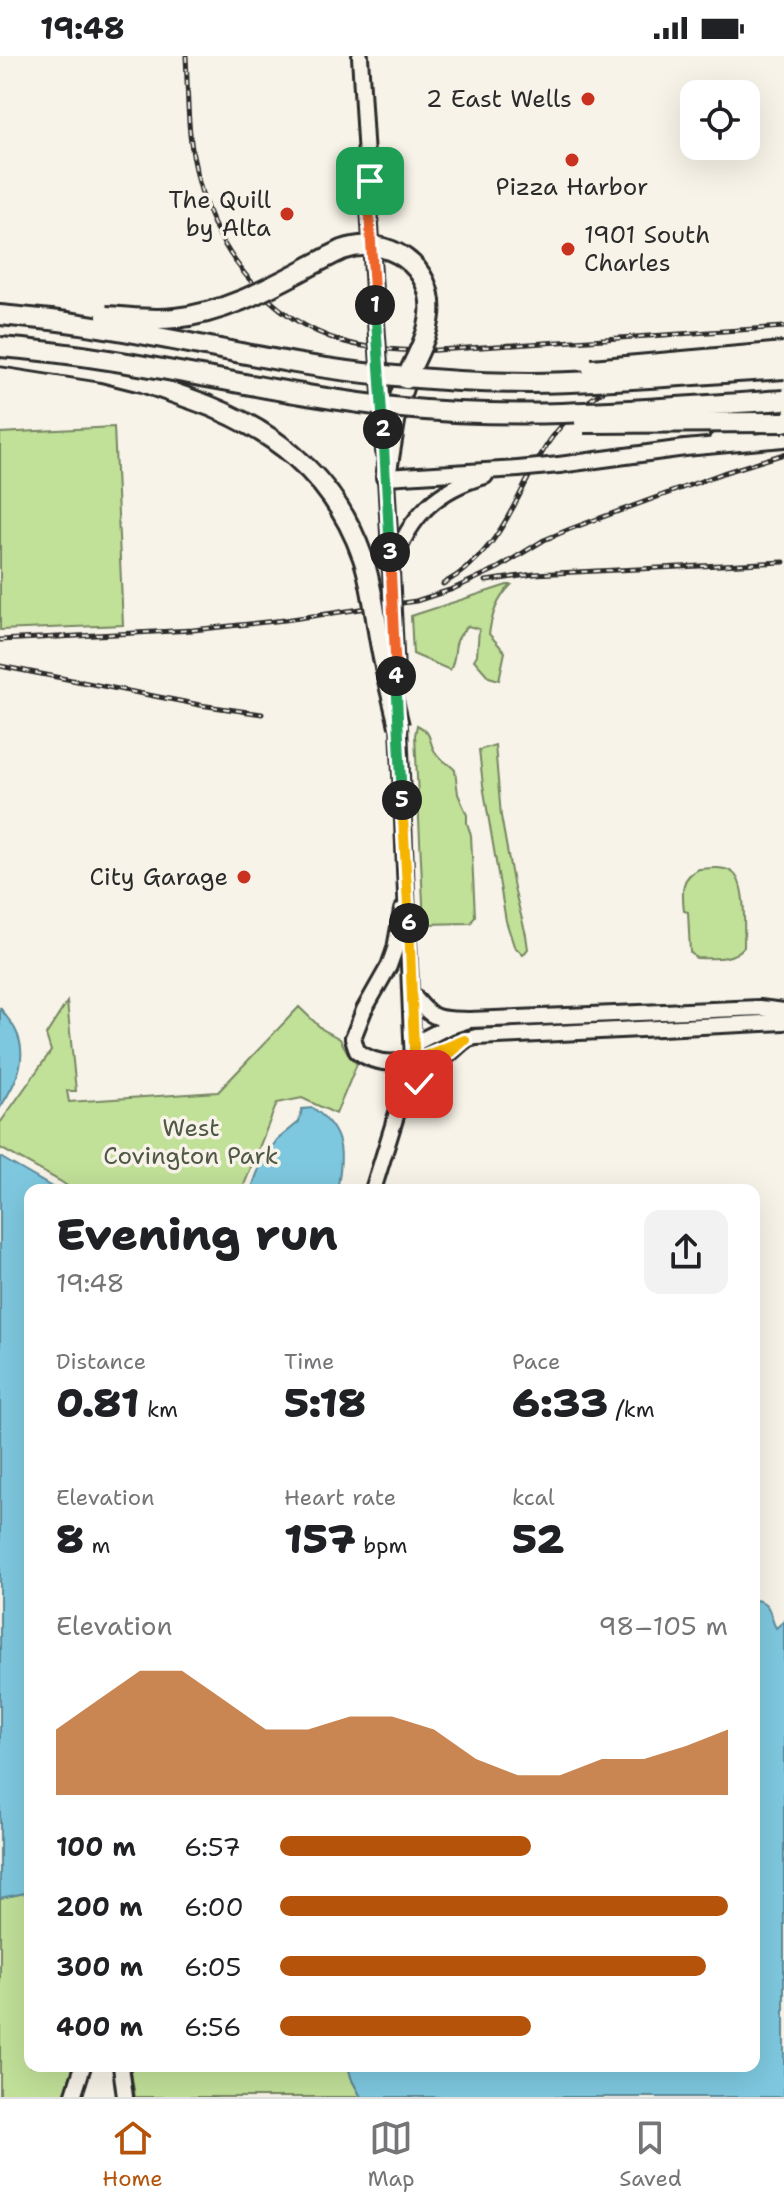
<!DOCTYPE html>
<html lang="en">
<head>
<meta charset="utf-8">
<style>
	:root { --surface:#fff; --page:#f2f2f2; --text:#202124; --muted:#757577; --line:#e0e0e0; --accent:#b45309 }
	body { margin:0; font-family:"Shantell Sans",sans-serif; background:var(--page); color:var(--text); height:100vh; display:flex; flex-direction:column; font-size:30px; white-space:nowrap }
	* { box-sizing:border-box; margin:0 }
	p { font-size:26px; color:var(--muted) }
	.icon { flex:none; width:44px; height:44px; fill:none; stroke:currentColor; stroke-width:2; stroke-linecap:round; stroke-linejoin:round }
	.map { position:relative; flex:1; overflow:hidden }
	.panel { position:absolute; left:24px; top:1128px; width:736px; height:888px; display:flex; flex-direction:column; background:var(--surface); border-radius:16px; box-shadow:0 8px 32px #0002 }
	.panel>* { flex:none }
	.buttons { position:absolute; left:680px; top:24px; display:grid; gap:16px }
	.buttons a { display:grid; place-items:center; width:80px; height:80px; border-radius:16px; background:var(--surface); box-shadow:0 8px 32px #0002; font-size:40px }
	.pin { position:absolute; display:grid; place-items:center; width:68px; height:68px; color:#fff; margin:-34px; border-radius:16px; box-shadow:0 4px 12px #0006 }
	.km { position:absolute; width:40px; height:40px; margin:-20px; border-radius:50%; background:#222; color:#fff; font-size:22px; line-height:40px; text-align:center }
	.round { display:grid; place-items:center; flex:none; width:84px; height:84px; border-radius:16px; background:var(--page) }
	.head { display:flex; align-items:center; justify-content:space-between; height:136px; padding:0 32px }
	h1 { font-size:44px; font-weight:800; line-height:60px }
	.stats { display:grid; grid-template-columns:repeat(3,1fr); gap:12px; height:136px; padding:8px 32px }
	.stats div { display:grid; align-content:center }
	.stats b { font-size:40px; font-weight:800 }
	.stats small { font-size:22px; font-weight:400 }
	.stats p { font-size:22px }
	.chart { height:224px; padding:16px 32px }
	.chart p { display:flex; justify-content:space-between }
	.chart svg { width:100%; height:144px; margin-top:8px; fill:var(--accent); opacity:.7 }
	ul { padding:0 32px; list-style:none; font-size:26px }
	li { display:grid; grid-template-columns:128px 96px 1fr; align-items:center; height:60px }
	li i { height:20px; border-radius:10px; background:var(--accent) }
	.status { display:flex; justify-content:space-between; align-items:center; height:56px; padding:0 40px; background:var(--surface); direction:ltr }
	.status svg { height:22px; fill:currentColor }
	.dock { display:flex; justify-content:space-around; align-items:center; height:112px; border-top:2px solid var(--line); background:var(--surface); font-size:22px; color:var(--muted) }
	.dock a { display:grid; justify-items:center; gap:4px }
	.dock .on { color:var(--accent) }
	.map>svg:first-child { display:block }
</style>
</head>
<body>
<div class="status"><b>19:48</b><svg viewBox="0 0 49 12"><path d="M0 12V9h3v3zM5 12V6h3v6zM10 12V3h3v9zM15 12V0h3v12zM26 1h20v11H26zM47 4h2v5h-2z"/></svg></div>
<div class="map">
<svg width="784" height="2041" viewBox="0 0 784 2041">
	<rect width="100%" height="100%" fill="#f7f3e8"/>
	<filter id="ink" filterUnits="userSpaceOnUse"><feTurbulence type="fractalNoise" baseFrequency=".0125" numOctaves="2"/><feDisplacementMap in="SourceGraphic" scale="16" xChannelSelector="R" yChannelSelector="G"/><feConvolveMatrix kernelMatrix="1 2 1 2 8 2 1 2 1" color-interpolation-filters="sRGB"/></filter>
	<g filter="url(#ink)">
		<g fill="#c1e098" stroke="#768662" stroke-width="2">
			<polygon points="114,371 123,569 0,574 0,377"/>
			<path d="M 507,529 L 511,529 C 497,543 492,558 489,578 L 505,596 L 499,624 L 489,621 L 474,604 L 477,599 L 479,573 L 468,570 C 448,590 460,594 450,614 L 413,598 L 411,560 Z"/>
			<path d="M 417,669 C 434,678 427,683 435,696 C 440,704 450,708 455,714 L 458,738 L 467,759 L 467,767 L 471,779 L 475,860 L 471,867 L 424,868 L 415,679 Z"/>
			<polygon points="495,689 501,760 514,832 526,879 528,893 523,899 514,890 506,865 483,729 479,694"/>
			<path d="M 699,813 C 710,812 723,810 732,816 C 747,825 744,874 744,891 C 732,905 713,902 696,902 L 690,896 L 688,856 L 684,855 C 682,836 680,821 699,813 Z"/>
			<polygon points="67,946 76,1035 67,1035 69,1046 218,1036 299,951 322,973 340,983 350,1001 357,1008 336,1058 302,1042 277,1047 242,1134 73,1134 60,1125 0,1092 0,1067 51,995 46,979"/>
			<polygon points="30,1836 30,2010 74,2010 64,2041 0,2041 0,1842"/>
			<polygon points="130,2010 348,2010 352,2024 361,2041 135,2041"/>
		</g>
		<g fill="#7ec8df" stroke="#5d8997" stroke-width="2">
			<path d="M 0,951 C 4,959 11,965 15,973 C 30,1001 16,1027 0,1052 Z"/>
			<path d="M 313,1052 C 345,1075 344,1098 337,1134 L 251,1134 L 261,1107 L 277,1084 L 299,1066 L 302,1053 Z"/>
			<polygon points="0,1101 57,1134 30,1134 30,1836 0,1842"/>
			<path d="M 754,1544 C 772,1545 769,1560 776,1572 L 784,1565 L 784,2041 L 361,2041 L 352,2024 L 348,2010 L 754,2010 Z"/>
		</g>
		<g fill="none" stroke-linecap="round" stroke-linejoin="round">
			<g stroke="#2b2b2b" stroke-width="20">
				<g id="secondary">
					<polyline points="360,0 375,252"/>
					<polyline points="381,341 384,396"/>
					<path d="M 353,982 L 357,995 C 395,1024 438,990 476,981 L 784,966"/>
					<polyline points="414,988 447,971 469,964 760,952 784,955"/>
				</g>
			</g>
			<g stroke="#2b2b2b" stroke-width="20">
				<g id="primary">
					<polyline points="717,384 742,377 761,368"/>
					<polyline points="559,409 685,392 784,383"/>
					<path d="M 394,506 C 410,460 437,433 485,420"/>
					<polyline points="392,534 386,421 518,413"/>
					<path d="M 412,938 C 433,965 436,963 469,964"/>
					<polyline points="353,982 364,954 389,910 395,893 402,854"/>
					<polyline points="407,1044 427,1018 465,984"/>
					<polyline points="373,1134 413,1005 399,670"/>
					<polyline points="121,2010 125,2041"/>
					<polyline points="73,2041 83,2010"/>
				</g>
			</g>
			<g stroke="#2b2b2b" stroke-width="24">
				<g id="highway">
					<polyline points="0,259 51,264"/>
					<polyline points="0,300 102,316 142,326 188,342"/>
					<polyline points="386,421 398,347 406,323"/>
				</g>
			</g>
			<use href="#secondary" stroke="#f7f3e8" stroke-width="14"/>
			<use href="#primary" stroke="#f7f3e8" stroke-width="14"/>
			<use href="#highway" stroke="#f7f3e8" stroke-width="18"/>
			<g stroke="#2b2b2b" stroke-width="5">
				<g id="rail">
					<path d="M 186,0 C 188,36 187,74 195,109 C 210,188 264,263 345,286 C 370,293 397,294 423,295 L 784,271"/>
					<polyline points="486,525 534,518 784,506"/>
					<path d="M 443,528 C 503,494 512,446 545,392 C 570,350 621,319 669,307 C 684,303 701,301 717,299"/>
					<polyline points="0,584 193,574 285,564 416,545 453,533 498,512 544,484 570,473 723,417 784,398"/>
					<polyline points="0,610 200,649 262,658"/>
				</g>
			</g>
			<use href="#rail" stroke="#f7f3e8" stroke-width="2" stroke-dasharray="6" stroke-linecap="butt"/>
			<g stroke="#2b2b2b" stroke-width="20" stroke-linecap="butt">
				<polyline id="secondary-bridge" points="375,252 381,338"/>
			</g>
			<g stroke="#2b2b2b" stroke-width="20" stroke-linecap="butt">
				<g id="primary-bridge">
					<polyline points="518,413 559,409"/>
					<polyline points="392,534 397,637"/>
				</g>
			</g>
			<g stroke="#2b2b2b" stroke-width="24" stroke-linecap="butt">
				<g id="highway-bridge">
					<path d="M 106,260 C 129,261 151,265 175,262 C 236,256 288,220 342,194 C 387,178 435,210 430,259 C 428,281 415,303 406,323"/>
					<path d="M 51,264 C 163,277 273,309 385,319 C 433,324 482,327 530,327 C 615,326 700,318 784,313"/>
					<path d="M 0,291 C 136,301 267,338 402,352 C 529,365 657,352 784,344"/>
					<polyline points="592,313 784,296"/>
					<path d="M 188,342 C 270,370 334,418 363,502 C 373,531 375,562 381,592 C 386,619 393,644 399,670"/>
					<polyline points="584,367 784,366"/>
				</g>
			</g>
			<use href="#secondary-bridge" stroke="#f7f3e8" stroke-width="14"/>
			<use href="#primary-bridge" stroke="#f7f3e8" stroke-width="14"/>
			<use href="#highway-bridge" stroke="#f7f3e8" stroke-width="18"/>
		</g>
	</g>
	<g fill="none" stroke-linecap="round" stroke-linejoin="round" filter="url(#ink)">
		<g stroke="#fff" stroke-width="16">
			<polyline id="split-1" points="370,125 368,139 375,249"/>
		</g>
		<g stroke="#fff" stroke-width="16">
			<polyline id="split-2" points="375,249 383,373"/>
		</g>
		<g stroke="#fff" stroke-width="16">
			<polyline id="split-3" points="383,373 390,496"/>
		</g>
		<g stroke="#fff" stroke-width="16">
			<polyline id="split-4" points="390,496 396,620"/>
		</g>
		<g stroke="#fff" stroke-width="16">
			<polyline id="split-5" points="396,620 402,744"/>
		</g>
		<g stroke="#fff" stroke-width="16">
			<polyline id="split-6" points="402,744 409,867"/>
		</g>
		<g stroke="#fff" stroke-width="16">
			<polyline id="split-7" points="409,867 414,991"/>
		</g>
		<g stroke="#fff" stroke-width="16">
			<polyline id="split-8" points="414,991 413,1005 465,984 435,1009 419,1028"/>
		</g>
		<use href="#split-1" stroke="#f0652b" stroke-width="10"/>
		<use href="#split-2" stroke="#22a559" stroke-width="10"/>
		<use href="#split-3" stroke="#22a559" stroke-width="10"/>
		<use href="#split-4" stroke="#f0652b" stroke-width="10"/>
		<use href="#split-5" stroke="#22a559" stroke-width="10"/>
		<use href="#split-6" stroke="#f5b400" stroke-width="10"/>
		<use href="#split-7" stroke="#f5b400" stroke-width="10"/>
		<use href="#split-8" stroke="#f5b400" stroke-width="10"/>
	</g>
	<g fill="#c8321e" stroke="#f7f3e8" stroke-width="3">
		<circle cx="588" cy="43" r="8"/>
		<circle cx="572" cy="104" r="8"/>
		<circle cx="287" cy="158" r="8"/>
		<circle cx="568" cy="193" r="8"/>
		<circle cx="244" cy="821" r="8"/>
	</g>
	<g text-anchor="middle" stroke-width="7" stroke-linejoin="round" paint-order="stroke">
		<g font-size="24" fill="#2b2b2b" stroke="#f7f3e8" text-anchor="end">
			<text x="572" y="51">2 East Wells</text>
			<text x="572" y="139" text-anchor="middle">Pizza Harbor</text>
			<text x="271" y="152">The Quill<tspan x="271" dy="28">by Alta</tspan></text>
			<text x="584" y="187" text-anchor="start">1901 South<tspan x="584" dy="28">Charles</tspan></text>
			<text x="228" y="829">City Garage</text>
		</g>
		<g font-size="24" fill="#505846" stroke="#f7f3e8">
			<text x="191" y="1080">West<tspan x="191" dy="28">Covington Park</tspan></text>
		</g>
	</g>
</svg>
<div class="buttons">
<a><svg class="icon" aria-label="locate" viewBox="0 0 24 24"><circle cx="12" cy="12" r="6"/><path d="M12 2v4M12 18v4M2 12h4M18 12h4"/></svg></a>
</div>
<div class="pin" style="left:370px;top:125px;background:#1e9e55"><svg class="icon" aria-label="arrive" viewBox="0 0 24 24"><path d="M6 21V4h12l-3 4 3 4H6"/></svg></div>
<div class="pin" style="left:419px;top:1028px;background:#d93025"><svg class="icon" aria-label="check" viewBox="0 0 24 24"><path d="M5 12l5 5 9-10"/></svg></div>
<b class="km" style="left:375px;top:249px">1</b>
<b class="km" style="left:383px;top:373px">2</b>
<b class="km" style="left:390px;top:496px">3</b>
<b class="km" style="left:396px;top:620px">4</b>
<b class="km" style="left:402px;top:744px">5</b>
<b class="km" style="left:409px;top:867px">6</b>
<section class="panel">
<div class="head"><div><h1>Evening run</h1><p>19:48</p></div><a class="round"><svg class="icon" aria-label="share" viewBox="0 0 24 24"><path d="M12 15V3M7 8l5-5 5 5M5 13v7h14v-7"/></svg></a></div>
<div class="stats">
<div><p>Distance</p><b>0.81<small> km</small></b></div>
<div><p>Time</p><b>5:18</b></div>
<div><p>Pace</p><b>6:33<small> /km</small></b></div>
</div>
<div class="stats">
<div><p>Elevation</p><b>8<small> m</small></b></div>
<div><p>Heart rate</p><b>157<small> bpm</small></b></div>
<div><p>kcal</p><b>52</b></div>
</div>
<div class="chart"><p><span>Elevation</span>98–105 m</p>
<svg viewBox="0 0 160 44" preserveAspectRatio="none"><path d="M0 44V24L10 15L20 6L30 6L40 15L50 24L60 24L70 20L80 20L90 24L100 33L110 38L120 38L130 33L140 33L150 29L160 24V44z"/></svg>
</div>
<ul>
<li><b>100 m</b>6:57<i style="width:56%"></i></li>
<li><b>200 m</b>6:00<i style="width:100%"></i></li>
<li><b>300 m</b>6:05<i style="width:95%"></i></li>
<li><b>400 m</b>6:56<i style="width:56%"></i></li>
</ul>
</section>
</div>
<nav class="dock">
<a class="on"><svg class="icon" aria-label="home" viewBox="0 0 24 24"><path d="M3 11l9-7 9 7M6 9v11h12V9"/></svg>Home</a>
<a><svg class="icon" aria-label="map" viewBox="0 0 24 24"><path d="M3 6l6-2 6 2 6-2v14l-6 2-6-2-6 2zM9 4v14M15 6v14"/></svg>Map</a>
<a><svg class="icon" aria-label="saved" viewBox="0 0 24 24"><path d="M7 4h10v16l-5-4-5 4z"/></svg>Saved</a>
</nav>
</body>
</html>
